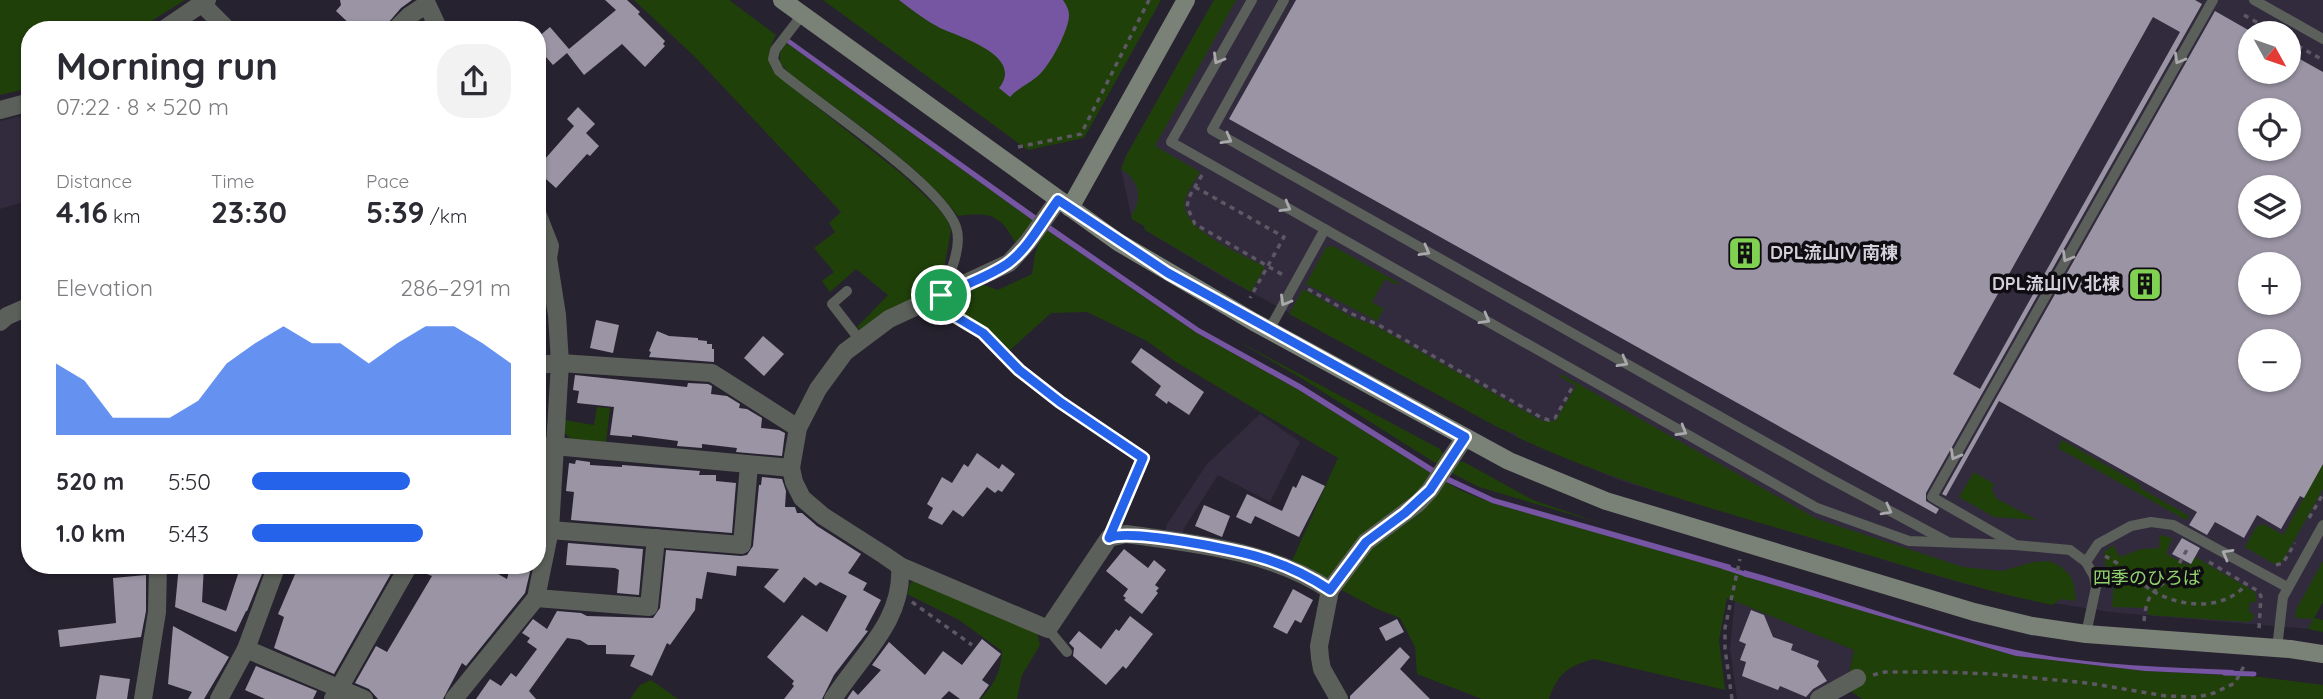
<!DOCTYPE html>
<html lang="en">
<head>
<meta charset="utf-8">
<style>
	:root { --surface:#fff; --page:#f2f2f3; --text:#2b2b33; --muted:#7c7c81; --accent:#2563eb }
	body { margin:0; font-family:Quicksand,"Noto Sans JP",sans-serif; background:var(--page); color:var(--text); height:100vh; display:flex; flex-direction:column; font-size:26px; white-space:nowrap }
	* { box-sizing:border-box; margin:0 }
	p { font-size:23px; color:var(--muted) }
	.icon { flex:none; width:38px; height:38px; fill:none; stroke:currentColor; stroke-width:2; stroke-linecap:round; stroke-linejoin:round }
	.map { position:relative; flex:1; overflow:hidden }
	.side { position:absolute; left:21px; top:21px; width:525px; height:553px; display:flex; flex-direction:column; background:var(--surface); border-radius:28px; box-shadow:0 2px 5px #0004 }
	.side>* { flex:none }
	.needle { width:46px; rotate:130deg }
	.controls { position:absolute; left:2238px; top:21px; display:grid; gap:14px }
	.controls a { display:grid; place-items:center; width:63px; height:63px; border-radius:50%; background:var(--surface); box-shadow:0 2px 5px #0004; font-size:35px }
	.pin { position:absolute; display:grid; place-items:center; width:60px; height:60px; color:#fff; margin:-30px; border:4px solid #fff; border-radius:50%; box-shadow:0 2px 7px #0007 }
	.round { display:grid; place-items:center; flex:none; width:74px; height:74px; border-radius:28px; background:var(--page) }
	.summary { display:flex; align-items:center; justify-content:space-between; height:119px; padding:0 35px }
	h1 { font-size:38px; font-weight:700; line-height:52px }
	.metrics { display:grid; grid-template-columns:repeat(3,1fr); gap:10px; height:119px; padding:7px 35px }
	.metrics div { display:grid; align-content:center }
	.metrics b { font-size:30px; font-weight:700 }
	.metrics small { font-size:19px; font-weight:400 }
	.metrics p { font-size:19px }
	.chart { height:196px; padding:14px 35px }
	.chart p { display:flex; justify-content:space-between }
	.chart svg { width:100%; height:126px; margin-top:7px; fill:var(--accent); opacity:.7 }
	ul { padding:0 35px; list-style:none; font-size:23px }
	li { display:grid; grid-template-columns:112px 84px 1fr; align-items:center; height:52px }
	li i { height:18px; border-radius:9px; background:var(--accent) }
	.map>svg:first-child { display:block }
</style>
</head>
<body>
<div class="map">
<svg width="2323" height="699" viewBox="0 0 2323 699">
	<rect width="100%" height="100%" fill="#27222f"/>
	<g fill="#322b3d" fill-rule="evenodd">
		<path d="M 1214,0 L 2323,0 L 2323,602 L 2308,629 L 2110,612 L 2017,597 L 1958,582 L 1622,481 L 1517,437 L 1225,278 L 1145,230 L 1144,226 L 1132,219 L 1121,169 L 1126,156 ZM 2250,33 L 2289,33 L 2289,72 L 2250,72 ZM 2250,110 L 2289,110 L 2289,149 L 2250,149 ZM 2250,187 L 2289,187 L 2289,226 L 2250,226 ZM 2250,264 L 2289,264 L 2289,303 L 2250,303 ZM 2250,341 L 2289,341 L 2289,380 L 2250,380 Z"/>
		<polygon points="30,114 30,200 0,209 0,121"/>
		<polygon points="1260,414 1300,442 1270,502 1218,475 1183,530 1185,537 1165,534 1167,524 1207,464"/>
		<polygon points="1735,601 1854,650 1848,677 1808,699 1737,699 1730,649"/>
	</g>
	<g fill="#20400a">
		<polygon points="0,0 185,0 137,30 30,30 30,88 0,95"/>
		<polygon points="634,0 729,0 776,35 770,48 769,58 771,68 789,85 903,175 937,207 947,220 951,230 944,269 935,288 861,332 857,327 888,295 856,269 830,292 822,281 834,272 814,248 835,232 829,223 841,212 695,57"/>
		<polygon points="823,0 1161,0 1084,138 1028,150"/>
		<path d="M 1214,0 L 1236,0 L 1155,146 L 1200,172 C 1195,181 1187,191 1185,201 C 1179,229 1244,255 1265,267 L 1251,292 L 1145,230 L 1144,226 L 1132,219 L 1131,216 C 1144,198 1139,180 1121,169 L 1126,156 Z"/>
		<path d="M 787,43 L 1035,222 L 1017,246 C 1001,215 992,212 958,216 C 917,162 845,116 790,74 L 780,63 L 780,52 Z"/>
		<path d="M 1044,228 L 1197,333 L 1299,390 L 1439,478 L 1462,491 L 1492,503 L 1822,597 L 2016,656 L 2145,671 L 2260,677 L 2323,685 L 2323,699 L 1862,699 L 1846,688 L 1854,650 L 1727,598 L 1719,640 L 1725,690 L 1594,659 C 1568,666 1558,673 1549,699 L 1482,699 L 1417,674 L 1415,647 L 1400,618 L 1375,608 L 1291,563 L 1338,458 L 1176,362 L 1147,341 L 1087,312 L 1051,313 L 1007,353 L 988,333 L 941,303 L 981,284 L 998,290 L 1032,274 L 1035,254 Z"/>
		<polygon points="1333,246 1399,283 1398,285 1385,279 1372,302 1384,309 1377,321 1306,284 1326,247"/>
		<path d="M 1303,289 L 1352,317 L 1376,326 L 1542,421 L 1555,421 L 1576,386 L 1559,376 L 1561,374 L 1817,519 L 1963,567 L 2002,571 L 2033,562 L 2049,561 L 2060,566 L 2070,575 L 2074,585 L 2076,601 L 2061,599 L 2052,605 C 1971,588 1894,562 1815,539 C 1714,509 1613,482 1517,437 L 1516,434 L 1501,429 L 1289,314 Z"/>
		<polygon points="1234,339 1440,449 1445,457 1440,466 1301,378"/>
		<polygon points="597,407 610,408 606,442 571,439 563,431 564,420 594,425"/>
		<polygon points="2062,440 2141,485 2140,488 2189,516 2186,520 2058,448"/>
		<polygon points="1458,462 1464,462 1533,500 1600,523 1479,487 1450,472"/>
		<polygon points="2323,464 2323,489 2282,562 2274,564 2245,547 2256,527 2264,524 2283,535"/>
		<polygon points="1974,472 1994,484 1992,490 1997,499 2037,520 1994,517 1959,497"/>
		<polygon points="2160,535 2172,538 2166,554 2187,565 2191,564 2195,557 2255,592 2257,602 2250,602 2249,612 2254,614 2254,618 2249,622 2148,615 2148,608 2112,607 2114,579 2105,564 2104,552 2113,545 2120,557 2141,549 2159,548"/>
		<polygon points="2323,561 2323,602 2314,618 2323,620 2323,632 2308,629 2313,619 2295,618 2297,608"/>
		<path d="M 918,580 L 1037,633 L 1040,645 L 1022,675 L 1017,699 L 981,699 C 994,684 1001,672 1002,651 L 959,620 L 907,594 L 911,582 Z"/>
		<polygon points="651,680 678,699 630,699 640,685"/>
	</g>
	<g fill="#7655a2">
		<path d="M 899,0 L 1063,0 C 1066,5 1069,9 1069,15 C 1069,30 1051,63 1040,74 C 1031,83 1019,87 1010,97 L 999,88 C 1025,56 960,37 940,28 C 925,20 912,10 899,0 Z"/>
		<polygon points="788,38 1038,217 1035,222 787,43"/>
		<polygon points="1047,223 1199,328 1302,385 1437,470 1434,475 1299,390 1197,333 1044,228"/>
		<polygon points="1447,476 1494,498 1731,565 1730,571 1492,503 1444,481"/>
		<path d="M 1744,570 C 1835,595 1924,630 2016,650 C 2087,665 2162,667 2234,670 L 2231,675 L 2145,671 L 2016,656 L 1743,576 Z"/>
	</g>
	<g fill="none" stroke-linecap="round" stroke-linejoin="round">
		<g stroke="#7655a2" stroke-width="5">
			<polyline points="1724,567 1748,575"/>
			<polyline points="2225,673 2254,674"/>
		</g>
	</g>
	<g fill="#9a94a4" fill-rule="evenodd">
		<polygon points="340,0 412,0 401,8 382,30 356,30 336,11 341,5"/>
		<polygon points="605,0 627,0 640,12 638,14 665,41 663,44 665,46 645,67 622,44 584,75 567,53 553,65 537,47 537,38 550,27 569,49 616,10"/>
		<path d="M 1296,0 L 2195,0 L 2202,4 L 1926,493 L 1926,501 L 1939,509 L 1936,514 L 1229,119 ZM 2153,17 L 2180,32 L 1980,389 L 1953,374 Z"/>
		<path d="M 2215,11 L 2250,31 L 2250,72 L 2289,72 L 2289,53 L 2323,72 L 2323,464 L 2304,498 L 2300,496 L 2281,529 L 2257,515 L 2244,538 L 2215,522 L 2207,535 L 2189,525 L 2197,512 L 1999,401 L 1946,496 L 1942,494 ZM 2250,110 L 2289,110 L 2289,149 L 2250,149 ZM 2250,187 L 2289,187 L 2289,226 L 2250,226 ZM 2250,264 L 2289,264 L 2289,303 L 2250,303 ZM 2250,341 L 2289,341 L 2289,380 L 2250,380 Z"/>
		<polygon points="578,107 595,124 586,133 599,146 590,156 587,154 556,188 537,171 537,168 574,126 567,119"/>
		<polygon points="596,320 619,325 613,353 590,348"/>
		<polygon points="657,331 669,336 698,338 698,340 707,341 707,344 712,344 712,349 714,349 714,362 649,357 651,352 649,351"/>
		<polygon points="763,336 784,354 764,376 744,358"/>
		<polygon points="1141,348 1204,392 1189,415 1168,401 1167,404 1155,395 1161,386 1131,362"/>
		<polygon points="575,375 687,387 688,383 708,384 712,386 711,394 727,396 740,404 739,408 747,409 762,418 761,428 779,430 785,433 782,456 736,452 737,448 702,444 702,448 677,446 678,441 632,435 632,437 610,435 614,407 577,403 579,391 573,390"/>
		<polygon points="977,453 999,469 1002,464 1015,474 1002,492 998,490 995,493 987,487 963,517 953,510 942,525 928,518 933,508 927,504 942,477 952,483 964,464 968,467"/>
		<polygon points="576,460 590,462 590,465 622,467 622,465 700,471 699,475 716,475 716,481 736,483 732,533 571,520 574,492 566,491 569,463 575,464"/>
		<polygon points="1302,475 1325,486 1299,537 1255,516 1251,524 1236,517 1247,494 1282,511 1293,486 1296,488"/>
		<polygon points="762,477 782,479 786,491 785,507 795,507 797,513 802,513 817,526 861,554 848,573 867,583 863,590 881,600 865,630 868,631 834,675 822,699 784,699 794,686 792,684 794,681 767,657 802,615 827,632 847,596 820,582 816,586 804,577 784,603 764,587 779,569 737,566 736,576 707,572 702,599 696,598 695,610 670,645 667,643 652,676 630,666 635,655 606,654 606,645 588,645 580,640 567,638 529,691 536,699 476,699 490,679 501,686 511,673 516,677 537,649 527,642 530,638 522,633 533,619 547,629 557,611 581,613 587,616 653,618 660,608 666,550 741,556 747,555 753,546 759,485 761,485"/>
		<polygon points="1204,505 1230,516 1222,537 1195,526"/>
		<polygon points="2182,538 2200,548 2191,564 2172,554"/>
		<polygon points="568,543 643,549 639,595 617,593 619,570 615,568 566,565"/>
		<polygon points="1124,549 1148,568 1154,560 1166,570 1155,585 1159,588 1156,591 1158,593 1142,614 1124,600 1126,598 1123,596 1128,589 1106,571"/>
		<polygon points="179,565 204,565 202,602 226,611 241,565 253,565 264,569 247,611 246,611 236,632 175,607"/>
		<polygon points="299,565 384,565 393,570 334,674 274,648 284,617 278,614"/>
		<polygon points="420,565 482,565 507,579 510,567 530,572 525,593 466,666 462,663 443,699 378,699 369,689 355,683 376,646 387,652 432,576 419,571"/>
		<polygon points="146,575 146,611 141,637 60,647 58,630 116,623 113,578"/>
		<polygon points="1293,589 1313,600 1301,623 1295,620 1287,634 1273,627"/>
		<polygon points="1751,610 1764,615 1773,637 1793,644 1791,650 1819,661 1817,666 1827,681 1813,689 1806,697 1780,686 1778,690 1742,676 1746,662 1740,660 1746,644 1739,641"/>
		<polygon points="1130,616 1153,634 1126,669 1123,666 1106,685 1073,656 1074,648 1069,643 1079,631 1101,649 1116,629 1119,631"/>
		<polygon points="1397,619 1404,632 1386,641 1379,628"/>
		<polygon points="173,626 229,657 204,699 188,699 192,692 168,684"/>
		<polygon points="982,639 1001,654 982,680 989,685 979,699 960,699 949,691 941,699 847,699 853,690 858,695 881,670 872,665 889,642 925,675 943,651 962,665"/>
		<polygon points="1400,647 1410,657 1400,669 1430,699 1350,699 1350,696"/>
		<polygon points="256,666 317,691 313,699 265,699 245,690"/>
		<polygon points="100,675 130,679 127,699 96,699"/>
	</g>
	<g fill="none" stroke-linecap="round" stroke-linejoin="round">
		<g stroke="#5d5864" stroke-width="3.5" stroke-dasharray="5 5" stroke-linecap="butt">
			<polyline points="2244,15 2276,33"/>
			<polyline points="2289,41 2323,60"/>
			<polyline points="1018,147 1081,134 1149,0"/>
			<polyline points="1202,175 1189,197 1187,207 1195,224 1283,275"/>
			<polyline points="1195,187 1284,237 1250,298"/>
			<polyline points="1308,289 1352,314 1377,324 1542,418 1549,420 1555,418 1573,386"/>
			<polyline points="947,311 983,333 1019,370 1060,402 1143,458 1118,517"/>
			<polyline points="2309,518 2323,494"/>
			<path d="M 2105,556 C 2114,561 2124,567 2132,574 C 2139,579 2145,587 2153,591 C 2181,608 2226,611 2247,583"/>
			<polyline points="2209,562 2258,591 2261,596 2259,629"/>
			<polyline points="2276,565 2283,563 2295,543"/>
			<polyline points="912,602 972,645"/>
			<path d="M 2144,621 C 2147,589 2155,594 2173,573 C 2179,565 2183,556 2188,548"/>
			<polyline points="1873,675 1885,672 1943,672 1992,674 2088,683 2166,696 2198,697 2214,693 2235,683 2245,664"/>
			<polyline points="1732,699 1725,649 1725,628 1740,559"/>
		</g>
		<g stroke="#5c605a" stroke-width="10">
			<polyline points="1252,0 1171,142 1817,508 1909,541 2015,545 2070,550 2086,562 2094,576 2096,587 2086,634"/>
			<polyline points="1284,0 1212,130 1827,477 1946,541"/>
			<polyline points="2254,0 2323,39"/>
			<path d="M 802,15 L 775,50 L 773,59 L 779,71 C 818,104 941,184 956,227 C 963,247 949,276 941,294"/>
			<polyline points="847,291 832,304 859,339"/>
			<polyline points="1269,330 1325,229"/>
			<polyline points="2014,544 1932,497 2213,0"/>
			<polyline points="2086,562 2098,544 2131,526 2151,522 2173,525 2287,587"/>
			<polyline points="1048,629 1067,652"/>
			<polyline points="2277,648 2283,597 2323,525"/>
		</g>
		<g stroke="#5c605a" stroke-width="18">
			<polyline points="203,5 228,30"/>
			<polyline points="163,30 207,0"/>
			<polyline points="395,30 409,16 427,4 439,30"/>
			<polyline points="0,110 30,102"/>
			<path d="M 1058,200 L 1028,242 L 1009,263 L 889,319 L 845,352 L 818,389 L 798,428 L 791,468 L 794,482 L 802,498 L 823,516 L 884,555 L 900,566 L 1048,629 L 1109,538 L 1126,534 C 1197,544 1268,550 1330,590"/>
			<polyline points="0,322 7,316 30,306"/>
			<polyline points="537,365 560,363 712,373 798,428"/>
			<polyline points="537,447 554,446 791,468"/>
			<polyline points="550,530 742,545 749,465"/>
			<polyline points="536,598 649,607 656,538"/>
			<polyline points="246,649 364,699"/>
			<polyline points="143,699 157,612 158,565"/>
			<polyline points="219,699 246,649 277,565"/>
			<polyline points="333,699 409,565"/>
			<polyline points="454,699 536,598 550,530 560,363 557,315 548,258 550,246 537,213"/>
			<path d="M 833,699 C 860,656 904,621 900,566"/>
			<polyline points="1339,699 1322,669 1320,658 1319,646 1330,590 1366,542 1418,503 1430,490 1465,437"/>
			<polyline points="1819,699 1857,678"/>
		</g>
		<g stroke="#7a8177" stroke-width="18">
			<polyline points="782,0 1118,242 1254,322 1465,437 1509,461 1606,501 1974,612 2032,626 2086,634 2290,649 2323,654"/>
			<polyline points="1070,208 1186,0"/>
		</g>
	</g>
	<defs><path id="oneway-chevron" d="M-2-3.5L2.5 0L-2 3.5" fill="none" stroke-width="1.6" stroke-linecap="round" stroke-linejoin="round" transform="scale(1.75)"/></defs>
	<g stroke="#aaa9ad">
		<use href="#oneway-chevron" transform="translate(1218 59) rotate(120)"/>
		<use href="#oneway-chevron" transform="translate(2179 59) rotate(120)"/>
		<use href="#oneway-chevron" transform="translate(1227 139) rotate(29)"/>
		<use href="#oneway-chevron" transform="translate(1286 207) rotate(30)"/>
		<use href="#oneway-chevron" transform="translate(1425 251) rotate(29)"/>
		<use href="#oneway-chevron" transform="translate(2067 257) rotate(120)"/>
		<use href="#oneway-chevron" transform="translate(1285 301) rotate(120)"/>
		<use href="#oneway-chevron" transform="translate(1485 319) rotate(29)"/>
		<use href="#oneway-chevron" transform="translate(1623 362) rotate(29)"/>
		<use href="#oneway-chevron" transform="translate(1682 431) rotate(30)"/>
		<use href="#oneway-chevron" transform="translate(1955 455) rotate(119)"/>
		<use href="#oneway-chevron" transform="translate(1887 510) rotate(28)"/>
		<use href="#oneway-chevron" transform="translate(2227 554) rotate(-151)"/>
	</g>
	<g fill="none" stroke-linecap="round" stroke-linejoin="round">
		<g stroke="#fff" stroke-width="14">
			<path id="route" d="M 1058,200 L 1168,273 L 1465,437 L 1430,490 L 1405,513 L 1366,542 L 1330,590 C 1309,576 1286,565 1262,558 C 1239,550 1126,528 1109,538 L 1143,458 L 1060,402 L 1019,370 L 983,333 L 928,300 C 950,292 989,276 1007,264 C 1028,249 1043,220 1058,200 Z"/>
		</g>
		<use href="#route" stroke="#2563eb" stroke-width="9"/>
	</g>
	<defs>
		<g id="building-square" transform="scale(1.75)"><rect x="-9" y="-9" width="18" height="18" rx="4" fill="#80d051" stroke="#0f0d12"/><path d="M-4-6H4V6H1V3H-1V6H-4ZM-2.5-4.3h1.7v1.8h-1.7ZM.8-4.3h1.7v1.8H.8ZM-2.5-1h1.7V.8h-1.7ZM.8-1h1.7V.8H.8Z" fill="#111"/></g>
	</defs>
	<g fill-rule="evenodd">
		<use href="#building-square" x="1745" y="253"/>
		<use href="#building-square" x="2145" y="284"/>
	</g>
	<g text-anchor="middle" stroke-width="7" stroke-linejoin="round" paint-order="stroke">
		<g font-size="18" font-weight="bold" fill="#d4d1da" stroke="#0f0d12" text-anchor="start">
			<text x="1770" y="259">DPL流山IV 南棟</text>
			<text x="2120" y="290" text-anchor="end">DPL流山IV 北棟</text>
		</g>
		<g font-size="18" fill="#91d36d" stroke="#0f0d12">
			<text x="2147" y="584">四季のひろば</text>
		</g>
	</g>
</svg>
<div class="controls">
<a><svg class="needle" viewBox="-14 -14 28 28"><path d="M0-13l5 13h-10z" fill="#e53935"/><path d="M0 13l5-13h-10z" fill="#7c7c81"/></svg></a>
<a><svg class="icon" aria-label="locate" viewBox="0 0 24 24"><circle cx="12" cy="12" r="6"/><path d="M12 2v4M12 18v4M2 12h4M18 12h4"/></svg></a>
<a><svg class="icon" aria-label="layers" viewBox="0 0 24 24"><path d="M12 4l9 5-9 5-9-5zM3 14l9 5 9-5"/></svg></a>
<a>+</a>
<a>−</a>
</div>
<div class="pin" style="left:941px;top:295px;background:#1e9e55"><svg class="icon" aria-label="arrive" viewBox="0 0 24 24"><path d="M6 21V4h12l-3 4 3 4H6"/></svg></div>
<section class="side">
<div class="summary"><div><h1>Morning run</h1><p>07:22 · 8 × 520 m</p></div><a class="round"><svg class="icon" aria-label="share" viewBox="0 0 24 24"><path d="M12 15V3M7 8l5-5 5 5M5 13v7h14v-7"/></svg></a></div>
<div class="metrics">
<div><p>Distance</p><b>4.16<small> km</small></b></div>
<div><p>Time</p><b>23:30</b></div>
<div><p>Pace</p><b>5:39<small> /km</small></b></div>
</div>
<div class="chart"><p><span>Elevation</span>286–291 m</p>
<svg viewBox="0 0 160 44" preserveAspectRatio="none"><path d="M0 44V19L10 25L20 38L30 38L40 38L50 32L60 19L70 12L80 6L90 12L100 12L110 19L120 12L130 6L140 6L150 12L160 19V44z"/></svg>
</div>
<ul>
<li><b>520 m</b>5:50<i style="width:61%"></i></li>
<li><b>1.0 km</b>5:43<i style="width:66%"></i></li>
</ul>
</section>
</div>
</body>
</html>
